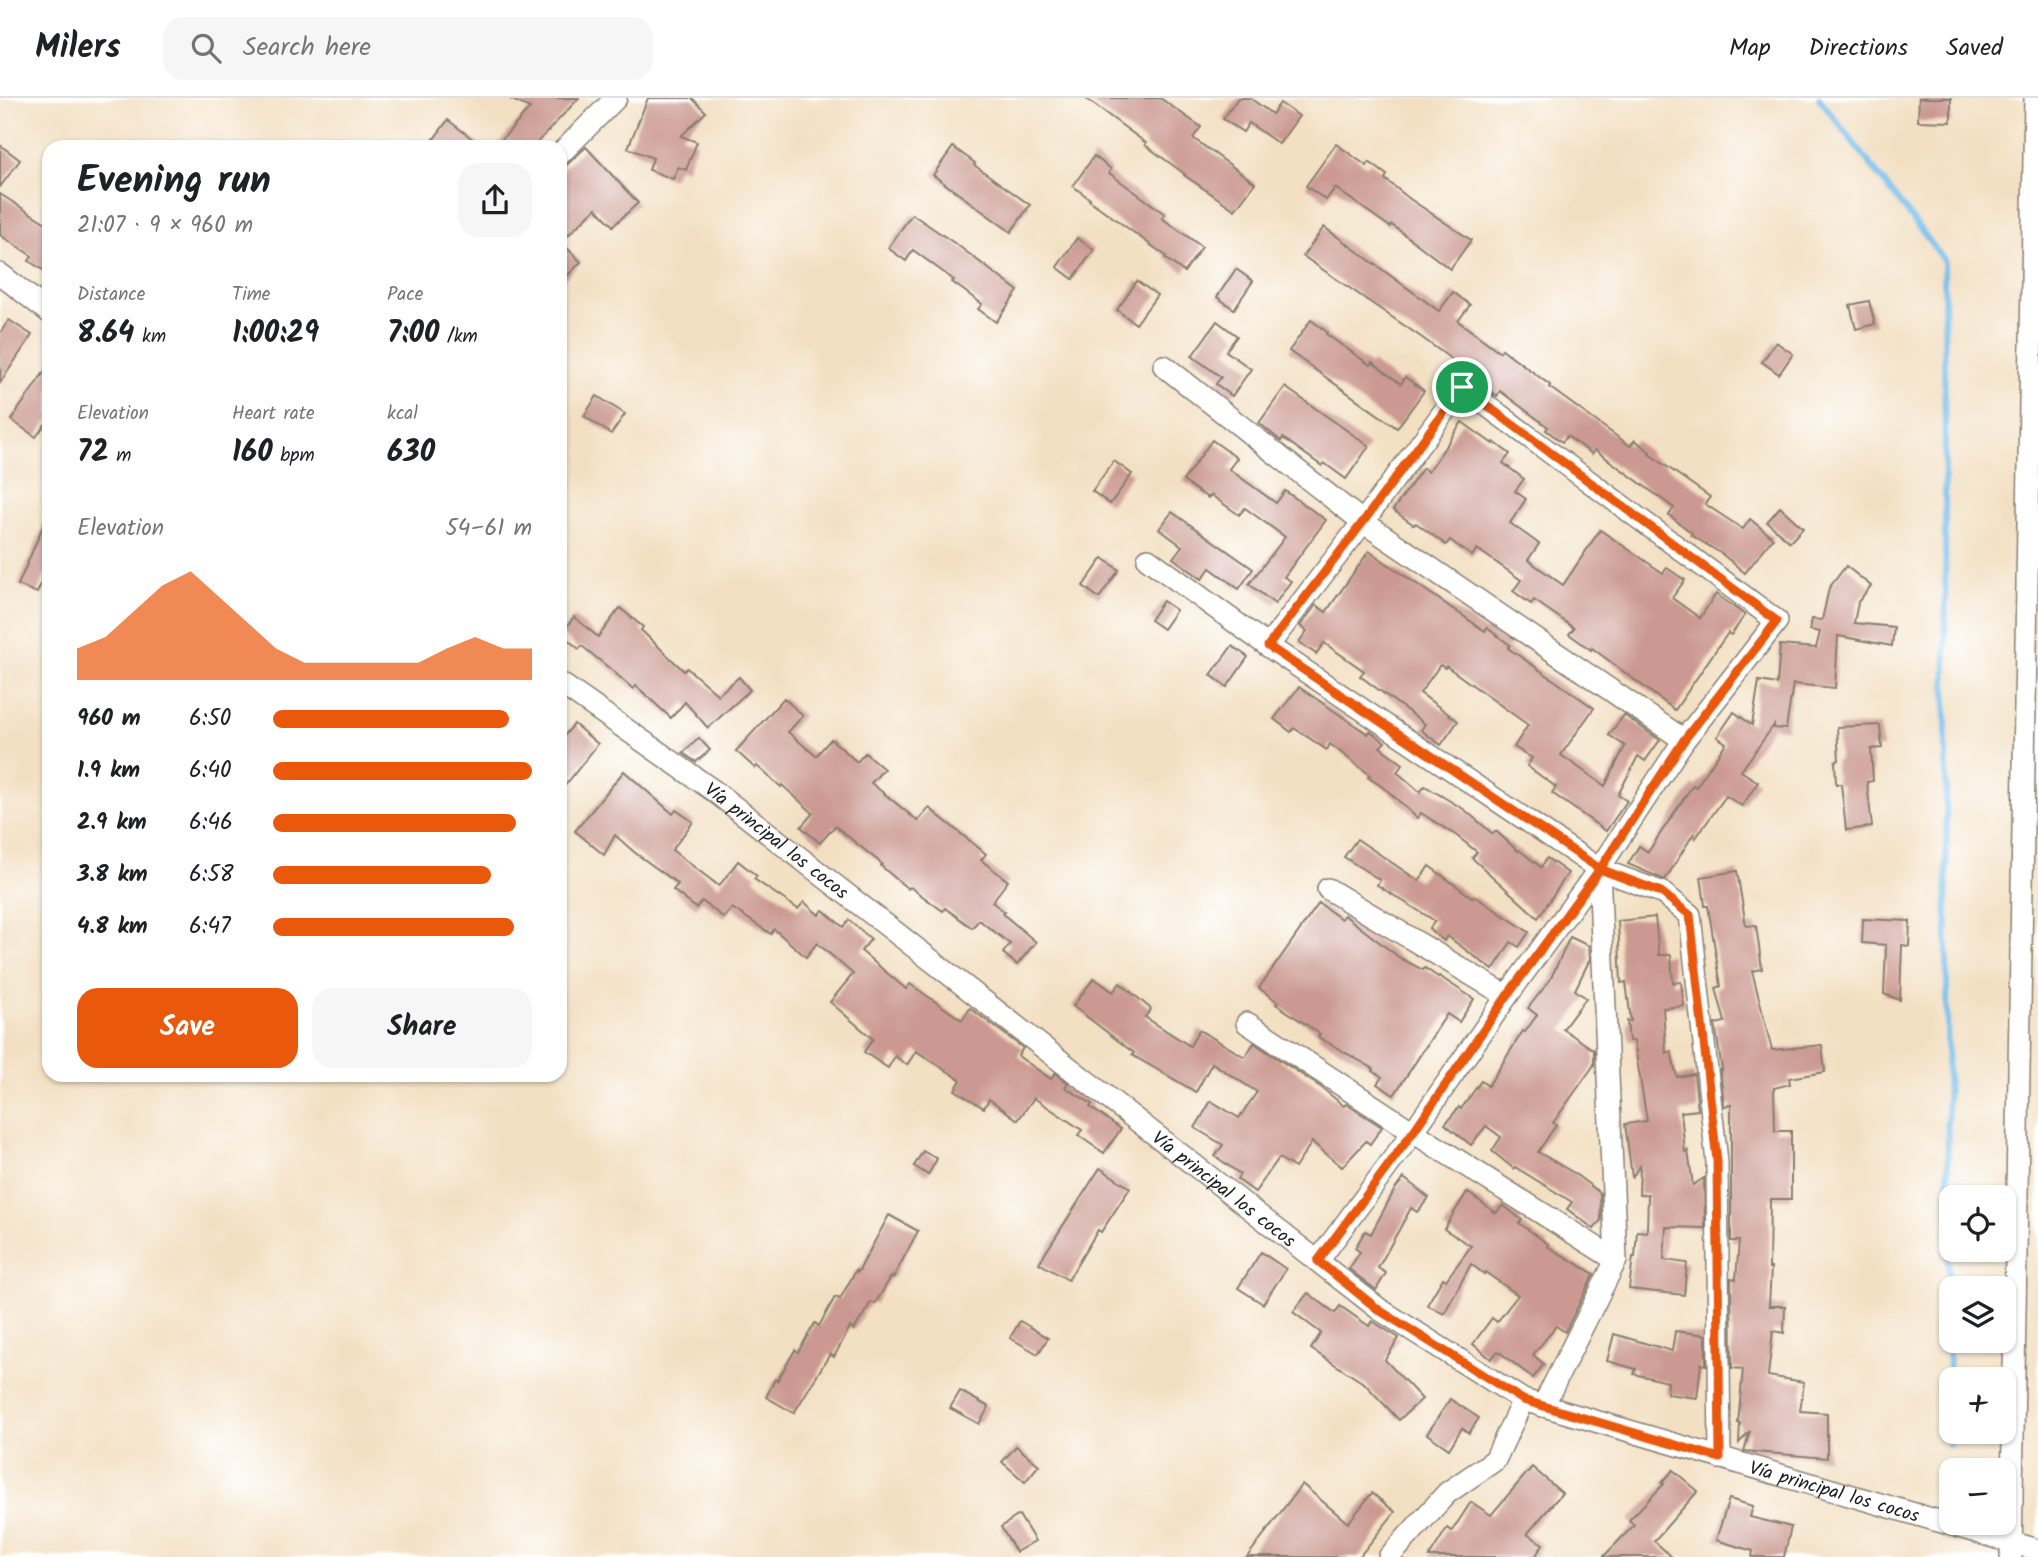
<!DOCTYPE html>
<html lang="en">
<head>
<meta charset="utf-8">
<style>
	:root { --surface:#fff; --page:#f6f6f6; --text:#202124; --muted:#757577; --line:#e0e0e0; --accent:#ea580c }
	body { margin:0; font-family:Kalam,sans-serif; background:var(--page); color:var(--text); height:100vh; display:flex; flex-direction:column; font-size:26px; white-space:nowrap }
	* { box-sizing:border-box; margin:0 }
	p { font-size:23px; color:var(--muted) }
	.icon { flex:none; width:38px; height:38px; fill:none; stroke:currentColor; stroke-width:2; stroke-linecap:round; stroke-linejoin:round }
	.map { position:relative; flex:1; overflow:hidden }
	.drawer { position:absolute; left:42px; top:42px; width:525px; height:942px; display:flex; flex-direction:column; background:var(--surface); border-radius:21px; box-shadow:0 2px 5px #0004 }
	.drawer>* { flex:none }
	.tools { position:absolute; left:1939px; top:1087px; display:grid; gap:14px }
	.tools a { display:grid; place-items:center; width:77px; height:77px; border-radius:14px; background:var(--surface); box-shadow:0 2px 5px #0004; font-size:35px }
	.pin { position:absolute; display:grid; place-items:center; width:60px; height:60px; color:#fff; margin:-30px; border:4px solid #fff; border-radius:50%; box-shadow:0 2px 7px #0007 }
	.round { display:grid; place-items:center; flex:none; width:74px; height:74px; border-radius:21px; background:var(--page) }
	.headline { display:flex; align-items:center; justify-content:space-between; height:119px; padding:0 35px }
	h1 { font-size:38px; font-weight:800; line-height:52px }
	.figures { display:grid; grid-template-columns:repeat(3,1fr); gap:10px; height:119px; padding:7px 35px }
	.figures div { display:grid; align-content:center }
	.figures b { font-size:30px; font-weight:800 }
	.figures small { font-size:19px; font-weight:400 }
	.figures p { font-size:19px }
	.chart { height:196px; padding:14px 35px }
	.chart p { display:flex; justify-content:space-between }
	.chart svg { width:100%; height:126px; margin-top:7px; fill:var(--accent); opacity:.7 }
	.cta { display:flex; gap:14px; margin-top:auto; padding:14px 35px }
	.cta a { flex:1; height:80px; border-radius:21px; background:var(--accent); color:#fff; font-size:28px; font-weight:800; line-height:80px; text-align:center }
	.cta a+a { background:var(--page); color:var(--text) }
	ul { padding:0 35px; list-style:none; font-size:23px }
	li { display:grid; grid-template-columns:112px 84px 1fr; align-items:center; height:52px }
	li i { height:18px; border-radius:9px; background:var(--accent) }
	header { display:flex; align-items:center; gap:42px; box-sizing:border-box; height:98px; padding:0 35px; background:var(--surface); border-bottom:2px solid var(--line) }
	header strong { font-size:33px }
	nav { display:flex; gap:38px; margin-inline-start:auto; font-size:24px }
	.search { width:490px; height:63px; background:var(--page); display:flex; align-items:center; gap:18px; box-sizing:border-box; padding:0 24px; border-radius:21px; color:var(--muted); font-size:26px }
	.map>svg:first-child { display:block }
</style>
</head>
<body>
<header>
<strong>Milers</strong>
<div class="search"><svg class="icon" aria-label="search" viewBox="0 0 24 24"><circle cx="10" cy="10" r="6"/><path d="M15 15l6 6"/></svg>Search here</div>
<nav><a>Map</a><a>Directions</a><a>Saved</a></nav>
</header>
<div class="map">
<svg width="2038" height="1459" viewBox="0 0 2038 1459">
	<rect width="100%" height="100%" fill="#fff"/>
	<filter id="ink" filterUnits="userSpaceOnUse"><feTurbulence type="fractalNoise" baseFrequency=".0143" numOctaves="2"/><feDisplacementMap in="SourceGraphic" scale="14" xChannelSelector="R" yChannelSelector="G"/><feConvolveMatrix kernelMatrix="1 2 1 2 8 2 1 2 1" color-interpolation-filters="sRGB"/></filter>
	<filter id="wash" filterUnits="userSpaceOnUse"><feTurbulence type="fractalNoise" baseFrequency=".00686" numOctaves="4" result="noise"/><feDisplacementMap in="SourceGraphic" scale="28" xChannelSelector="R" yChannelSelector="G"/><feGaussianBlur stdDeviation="1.57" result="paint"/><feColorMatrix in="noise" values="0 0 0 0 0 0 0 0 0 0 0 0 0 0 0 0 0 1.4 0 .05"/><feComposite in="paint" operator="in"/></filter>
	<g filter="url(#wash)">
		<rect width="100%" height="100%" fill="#f3e0c3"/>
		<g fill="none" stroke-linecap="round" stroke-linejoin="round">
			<polyline stroke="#71bcea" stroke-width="6" points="1819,0 1944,162 1949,1347"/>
		</g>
		<g id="blocks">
			<g fill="#cb9991">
				<polygon points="508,0 579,0 533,49 495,49 530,10"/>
				<polygon points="648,0 692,0 706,14 681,38 697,44 686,72 678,69 673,81 649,72 653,60 628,50"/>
				<polygon points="1085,0 1160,0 1201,29 1193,40 1255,85 1235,112 1184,77 1185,76 1145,47 1146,45"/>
				<polygon points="1238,0 1250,0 1272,16 1280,5 1299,18 1279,46 1249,25 1243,34 1223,21"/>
				<polygon points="1919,0 1951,0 1951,24 1918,23"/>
				<polygon points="448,22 483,49 428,49"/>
				<polygon points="1336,46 1367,68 1369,64 1387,77 1385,81 1410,101 1471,142 1450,171 1392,127 1390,129 1335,90 1326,102 1306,88"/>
				<polygon points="0,47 20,62 0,89"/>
				<polygon points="586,49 638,105 613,128 596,110 561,144 581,164 560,185 560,73"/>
				<polygon points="953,49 975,65 974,67 1030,107 1011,134 933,77"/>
				<polygon points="1094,58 1111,71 1109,75 1165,116 1162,120 1202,149 1184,174 1165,160 1166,158 1089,102 1090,101 1073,88"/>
				<polygon points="0,96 49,127 49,176 29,163 32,158 0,137"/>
				<polygon points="912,116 960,149 1018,193 996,224 978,211 982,206 952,184 954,182 913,152 906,163 888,150"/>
				<polygon points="1324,129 1439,213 1453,194 1470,207 1458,223 1500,254 1502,251 1550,287 1549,289 1630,348 1635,342 1650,354 1649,356 1710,399 1705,406 1743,431 1750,421 1773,440 1745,475 1722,456 1691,437 1692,435 1669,417 1674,410 1595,352 1592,356 1567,338 1562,344 1546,332 1548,329 1500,293 1497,298 1478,284 1480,282 1421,239 1303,158"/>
				<polygon points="1077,140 1094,152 1073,181 1057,169"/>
				<polygon points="1236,171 1253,183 1234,211 1217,199"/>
				<polygon points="1137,183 1157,197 1136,226 1117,212"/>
				<polygon points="1869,203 1875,226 1856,231 1850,207"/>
				<polygon points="9,222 32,237 0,285 0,235"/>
				<polygon points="1311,222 1327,234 1326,236 1370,267 1372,264 1401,286 1405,279 1424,293 1397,330 1289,253"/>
				<polygon points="1217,223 1237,238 1226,253 1251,271 1232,298 1216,286 1221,279 1192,258"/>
				<polygon points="1776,244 1793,256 1779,276 1762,264"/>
				<polygon points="49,267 49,321 36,339 11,322"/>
				<polygon points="1285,289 1369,348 1346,381 1324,365 1322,368 1283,340 1281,343 1259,325"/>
				<polygon points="597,298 625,316 611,336 584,318"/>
				<polygon points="1462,324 1493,346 1494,344 1510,356 1503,365 1524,381 1515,393 1526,401 1510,425 1539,446 1528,462 1563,487 1600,432 1663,475 1667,470 1685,482 1672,500 1700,520 1716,496 1745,517 1731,537 1728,535 1711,559 1675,612 1592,550 1591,552 1569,536 1574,530 1534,502 1531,506 1513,493 1521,482 1477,451 1472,458 1450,442 1446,447 1416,425 1414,427 1393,412 1423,370 1428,374"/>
				<polygon points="1212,342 1237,360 1229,371 1276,405 1285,393 1326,422 1284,479 1291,483 1275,506 1249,486 1285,439 1245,410 1239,417 1211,397 1208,400 1183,383"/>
				<polygon points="1114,363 1132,376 1110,406 1092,393"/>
				<polygon points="1780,409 1803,430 1790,444 1767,424"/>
				<polygon points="49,414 49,467 37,495 18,487"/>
				<polygon points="1172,414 1253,471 1239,491 1210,470 1202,481 1173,460 1182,448 1159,431"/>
				<polygon points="1369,453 1485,533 1487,530 1510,547 1508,550 1594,610 1561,657 1605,688 1625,648 1609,637 1624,617 1660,642 1645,663 1638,658 1618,697 1627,703 1606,733 1552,695 1556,689 1527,668 1532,660 1514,649 1528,627 1446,568 1445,570 1440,567 1420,595 1458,623 1441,647 1421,632 1425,626 1360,578 1364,573 1324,545 1316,556 1299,544 1307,533 1300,528 1316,507 1326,514"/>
				<polygon points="1103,460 1119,472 1099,500 1083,488"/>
				<polygon points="1846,468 1871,488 1858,504 1854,525 1894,529 1892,548 1838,538 1835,590 1793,586 1786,631 1774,630 1774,627 1741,673 1758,684 1742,708 1726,698 1695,741 1694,735 1665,782 1628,766 1639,748 1648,754 1693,687 1696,689 1726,645 1717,639 1734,614 1752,627 1759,583 1777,586 1780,547 1816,550 1820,534 1810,532 1812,521 1822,522 1829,490"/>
				<polygon points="1163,503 1176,512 1163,531 1150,522"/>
				<polygon points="620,510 643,529 641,532 684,573 687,570 718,597 739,579 750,592 708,630 685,604 671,620 636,588 633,591 614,574 582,548 579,551 561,536 574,519 598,539"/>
				<polygon points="1232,548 1248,559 1227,589 1211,577"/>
				<polygon points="1299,589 1368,636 1370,633 1385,644 1380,649 1403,666 1397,674 1420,694 1425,688 1465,712 1493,736 1496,733 1518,753 1519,752 1541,769 1547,760 1568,775 1538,820 1472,760 1477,754 1457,738 1421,715 1417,720 1388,693 1368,679 1370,677 1330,646 1327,652 1294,630 1291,634 1274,621"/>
				<polygon points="784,600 803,618 788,634 816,658 831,641 857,664 865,655 884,671 871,685 918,723 929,710 986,756 981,762 1008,783 992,804 1005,814 1003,816 1036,844 1017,867 1003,855 1010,846 979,822 972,830 945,810 943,813 910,789 908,791 881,768 882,766 835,728 820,745 801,729 813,715 782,687 781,689 757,668 755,670 736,653"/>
				<polygon points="574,626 598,646 560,694 560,643"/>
				<polygon points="1880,627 1882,650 1871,651 1873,683 1867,684 1872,729 1846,732 1841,686 1836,686 1835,663 1839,662 1837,629"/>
				<polygon points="699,640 710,652 696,664 683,655"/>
				<polygon points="624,673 673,716 676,712 693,724 672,752 719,788 738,763 757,778 754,781 798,811 804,804 819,817 823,812 843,829 849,822 871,841 861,853 906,891 910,886 962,922 970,910 1023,950 1018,958 1051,981 1055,975 1068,985 1065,989 1092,1006 1090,1009 1121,1031 1104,1055 1078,1037 1082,1032 1034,1000 1018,1022 989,1001 984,1010 955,992 961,982 916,953 907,967 895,958 888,970 864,954 873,941 830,904 853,876 817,845 806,859 774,831 771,836 732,810 724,820 702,803 696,810 673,792 678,786 634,754 615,737 604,757 575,733"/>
				<polygon points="1357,741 1419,783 1429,768 1473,800 1474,798 1529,834 1519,849 1511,844 1493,872 1447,838 1444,843 1429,831 1435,823 1377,787 1380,782 1344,759"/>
				<polygon points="1737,773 1746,828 1756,827 1762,871 1752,873 1772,952 1822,947 1825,974 1789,980 1790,986 1774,990 1775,1033 1791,1033 1791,1101 1770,1101 1769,1170 1771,1170 1769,1208 1785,1208 1784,1235 1773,1233 1768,1278 1804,1284 1800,1313 1827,1315 1827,1360 1744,1353 1750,1333 1739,1345 1740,1325 1738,1325 1743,1271 1732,1270 1731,1180 1736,1181 1739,1143 1731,1143 1731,1007 1724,1008 1720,972 1722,972 1715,926 1725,924 1716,890 1721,888 1708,808 1705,808 1701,779"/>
				<polygon points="1319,805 1341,821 1344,817 1400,860 1423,872 1425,870 1438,879 1439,878 1474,901 1459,924 1447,916 1394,997 1377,986 1382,979 1373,973 1374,971 1318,939 1320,936 1276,906 1278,904 1259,890"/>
				<polygon points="1655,819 1659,857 1671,857 1673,885 1681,884 1684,908 1663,910 1666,955 1671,953 1677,979 1694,976 1698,1012 1681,1014 1685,1054 1688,1053 1693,1087 1704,1080 1705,1130 1666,1129 1664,1162 1687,1165 1684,1197 1629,1191 1633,1159 1635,1159 1637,1133 1647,1134 1648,1096 1639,1097 1640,1068 1632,1079 1625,1026 1647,1023 1634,943 1629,943 1627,923 1631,923 1626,884 1621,885 1618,823"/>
				<polygon points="1863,821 1910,823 1909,848 1902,847 1900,902 1884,896 1886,847 1862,845"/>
				<polygon points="1570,839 1589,848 1590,861 1575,892 1586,900 1563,931 1594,952 1594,967 1553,1025 1556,1027 1538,1054 1574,1075 1600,1095 1601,1122 1594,1131 1567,1111 1572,1104 1515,1069 1514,1071 1492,1053 1501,1039 1486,1028 1471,1047 1445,1026 1459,1009 1461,1011 1481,983 1488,988 1523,933 1525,934 1537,917 1528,910 1550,882"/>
				<polygon points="1094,880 1113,894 1120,885 1151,911 1145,919 1190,948 1199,932 1245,959 1254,945 1322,990 1344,1008 1346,1006 1382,1029 1370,1046 1366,1043 1342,1069 1312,1044 1295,1070 1279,1060 1255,1094 1237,1081 1240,1076 1215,1058 1223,1047 1195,1030 1211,1003 1239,1020 1257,994 1212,965 1196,994 1132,957 1134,955 1073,908"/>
				<polygon points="923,1053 937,1061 928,1077 914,1068"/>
				<polygon points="1100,1070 1130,1090 1101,1134 1098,1132 1068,1182 1039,1165"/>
				<polygon points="1404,1080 1429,1100 1417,1114 1411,1110 1378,1170 1386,1175 1376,1192 1349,1171 1360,1154 1355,1150 1365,1133 1371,1136 1395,1091"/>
				<polygon points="1467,1094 1496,1115 1503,1107 1522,1122 1519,1125 1548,1146 1547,1148 1594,1176 1565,1234 1556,1228 1533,1257 1544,1266 1533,1280 1498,1253 1491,1261 1473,1246 1492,1220 1497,1224 1518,1197 1485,1174 1484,1176 1471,1166 1444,1216 1427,1207 1443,1180 1446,1182 1471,1148 1444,1131"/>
				<polygon points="889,1117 918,1133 893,1180 891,1179 875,1206 871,1204 854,1232 850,1229 834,1259 830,1256 794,1315 766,1299 775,1281 777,1283 795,1252 798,1254 815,1225 819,1228 835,1199 840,1201 856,1172 858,1174"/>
				<polygon points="1261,1154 1286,1171 1263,1206 1238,1190"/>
				<polygon points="1308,1195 1335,1215 1340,1208 1369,1228 1372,1223 1399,1240 1385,1262 1422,1301 1399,1322 1365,1286 1311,1251 1321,1235 1293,1214"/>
				<polygon points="1020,1223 1048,1240 1038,1256 1010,1240"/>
				<polygon points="1675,1233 1706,1237 1706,1267 1701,1266 1697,1300 1667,1296 1668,1284 1634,1276 1636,1271 1607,1263 1614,1236 1672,1253"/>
				<polygon points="960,1293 989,1309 979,1326 950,1310"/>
				<polygon points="1450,1301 1479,1320 1469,1335 1462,1330 1449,1351 1427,1336"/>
				<polygon points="1016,1348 1039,1367 1025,1384 1002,1364"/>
				<polygon points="1532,1369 1562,1395 1527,1436 1543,1446 1535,1459 1429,1459 1447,1430 1452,1433 1471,1404 1491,1417"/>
				<polygon points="1673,1372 1698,1393 1654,1443 1672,1459 1603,1459 1634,1427 1629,1422 1664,1386 1662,1385"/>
				<polygon points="1302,1386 1348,1425 1372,1395 1395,1414 1359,1459 1247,1459"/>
				<polygon points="1729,1401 1753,1408 1750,1419 1791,1429 1784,1459 1752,1459 1753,1453 1716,1442"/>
				<polygon points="1019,1417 1035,1443 1016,1454 1001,1429"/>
			</g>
		</g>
	</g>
	<g filter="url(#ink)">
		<use href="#blocks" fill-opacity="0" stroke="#887e70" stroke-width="2"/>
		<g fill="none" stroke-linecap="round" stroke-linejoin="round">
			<g stroke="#887e70" stroke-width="24">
				<g id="minor">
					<polyline points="560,56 616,0"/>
					<polyline points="0,176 49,214"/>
					<polyline points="1164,268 1363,424 1684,642"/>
					<polyline points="1148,461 1268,548 1599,771 1661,794 1690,817 1717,1064 1720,1360"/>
					<polyline points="1268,548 1363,424 1462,289 1777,523 1684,642 1599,771 1507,898 1413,1034 1318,1163"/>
					<path id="s1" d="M 560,585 L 714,693 L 1379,1211 L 1523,1302 L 2038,1452"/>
					<polyline points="1328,791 1507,898"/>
					<polyline points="1247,925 1413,1034 1616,1162"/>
					<polyline points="1543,1308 1616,1162 1599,771"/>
					<polyline points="1389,1459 1447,1395 1495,1362 1523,1302"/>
					<polyline points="2011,1459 2035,0"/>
				</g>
			</g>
			<use href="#minor" stroke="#fff" stroke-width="21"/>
		</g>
	</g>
	<g fill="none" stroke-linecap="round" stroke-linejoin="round" filter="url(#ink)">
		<g stroke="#fff" stroke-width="14">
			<polyline id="route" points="1462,289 1777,523 1684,642 1600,771 1507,898 1413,1034 1318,1163 1379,1212 1523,1302 1720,1360 1717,1063 1690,817 1661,794 1600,771 1268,548 1363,424 1462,289"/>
		</g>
		<use href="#route" stroke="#ea580c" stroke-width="9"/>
	</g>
	<g text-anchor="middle" stroke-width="6" stroke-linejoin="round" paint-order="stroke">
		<g font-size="19" fill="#1c1c1c" stroke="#fff">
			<text dy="7" stroke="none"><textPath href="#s1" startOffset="268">Vía principal los cocos</textPath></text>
			<text dy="7" stroke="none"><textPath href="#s1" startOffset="835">Vía principal los cocos</textPath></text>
			<text dy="7" stroke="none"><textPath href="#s1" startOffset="1526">Vía principal los cocos</textPath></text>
		</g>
	</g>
</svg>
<div class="tools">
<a><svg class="icon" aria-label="locate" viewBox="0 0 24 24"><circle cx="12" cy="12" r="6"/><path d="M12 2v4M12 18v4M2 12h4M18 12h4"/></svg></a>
<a><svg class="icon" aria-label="layers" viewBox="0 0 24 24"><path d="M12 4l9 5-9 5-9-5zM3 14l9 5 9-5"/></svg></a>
<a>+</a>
<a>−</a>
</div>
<div class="pin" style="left:1462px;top:289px;background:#1e9e55"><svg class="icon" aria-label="arrive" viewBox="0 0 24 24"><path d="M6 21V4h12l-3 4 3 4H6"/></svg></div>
<section class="drawer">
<div class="headline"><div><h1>Evening run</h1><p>21:07 · 9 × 960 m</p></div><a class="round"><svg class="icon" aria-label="share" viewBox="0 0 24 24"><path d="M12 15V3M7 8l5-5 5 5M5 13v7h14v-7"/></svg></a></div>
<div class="figures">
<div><p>Distance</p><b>8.64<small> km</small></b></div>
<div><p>Time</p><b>1:00:29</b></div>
<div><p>Pace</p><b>7:00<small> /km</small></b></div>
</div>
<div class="figures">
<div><p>Elevation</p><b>72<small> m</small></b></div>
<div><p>Heart rate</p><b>160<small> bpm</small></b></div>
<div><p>kcal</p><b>630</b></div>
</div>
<div class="chart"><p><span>Elevation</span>54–61 m</p>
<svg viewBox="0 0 160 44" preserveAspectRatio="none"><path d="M0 44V33L10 29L20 20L30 11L40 6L50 15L60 24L70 33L80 38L90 38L100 38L110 38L120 38L130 33L140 29L150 33L160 33V44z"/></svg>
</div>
<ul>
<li><b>960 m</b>6:50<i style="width:91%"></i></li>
<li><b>1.9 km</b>6:40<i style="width:100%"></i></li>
<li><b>2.9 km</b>6:46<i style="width:94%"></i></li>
<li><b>3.8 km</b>6:58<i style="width:84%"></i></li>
<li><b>4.8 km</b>6:47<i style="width:93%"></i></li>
</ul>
<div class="cta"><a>Save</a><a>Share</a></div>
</section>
</div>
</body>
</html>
